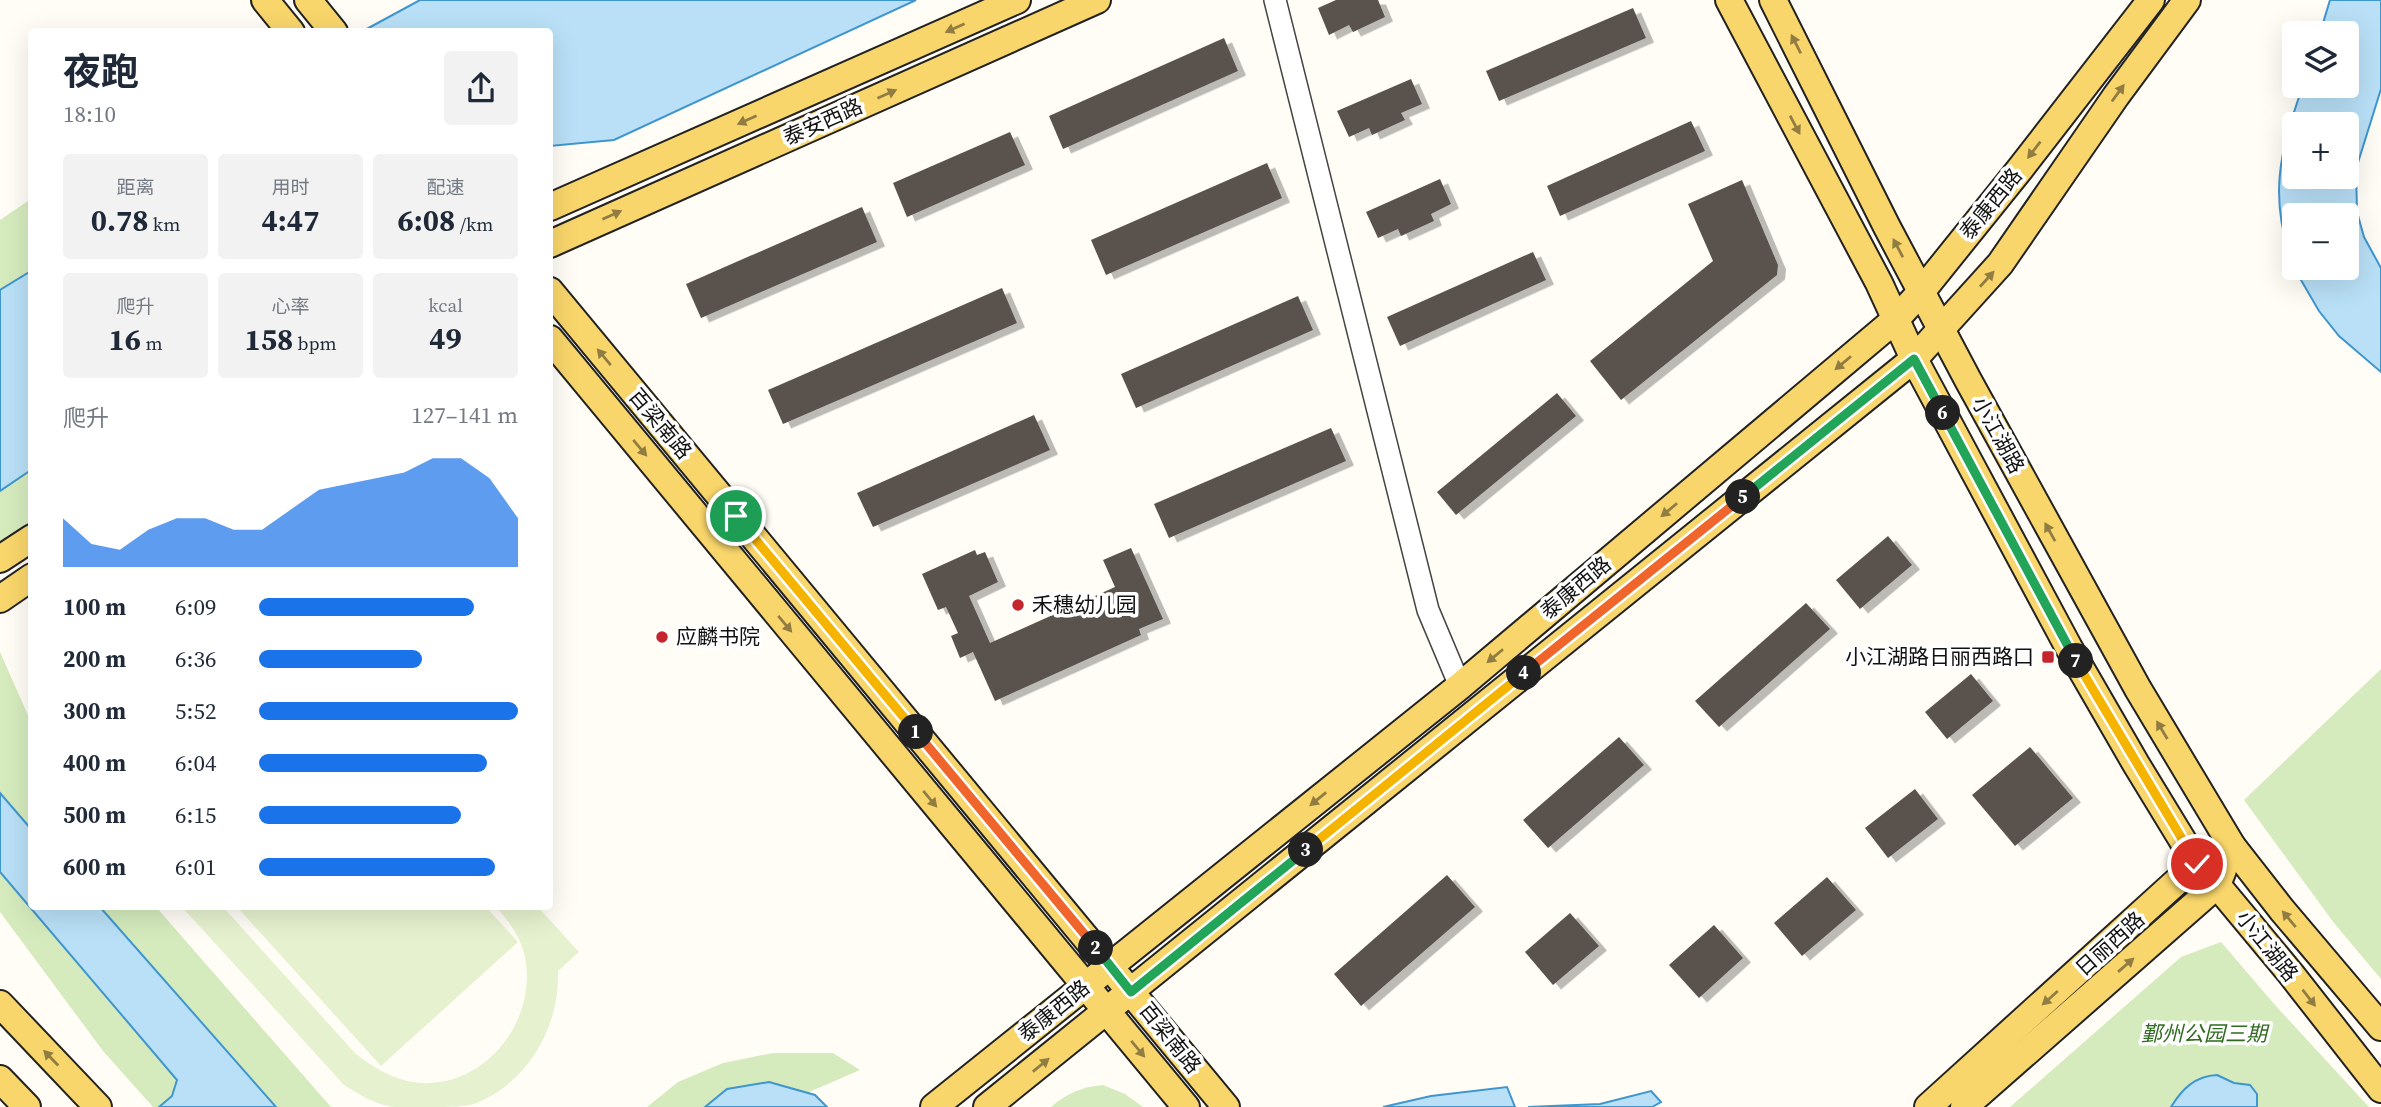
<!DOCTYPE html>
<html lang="zh">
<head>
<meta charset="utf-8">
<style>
	:root { --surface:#fff; --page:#f2f2f3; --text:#1f2937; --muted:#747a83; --accent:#1a73e8 }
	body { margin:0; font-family:"Source Serif 4","Noto Sans SC",serif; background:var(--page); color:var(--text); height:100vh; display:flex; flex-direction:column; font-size:26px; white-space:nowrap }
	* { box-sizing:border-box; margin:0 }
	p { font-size:23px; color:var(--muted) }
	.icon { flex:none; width:38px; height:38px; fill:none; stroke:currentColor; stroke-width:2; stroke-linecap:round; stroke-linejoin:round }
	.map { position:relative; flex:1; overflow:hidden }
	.side { position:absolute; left:28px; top:28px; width:525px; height:882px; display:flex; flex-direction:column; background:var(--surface); border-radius:7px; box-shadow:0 7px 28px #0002 }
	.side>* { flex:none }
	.tools { position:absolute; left:2282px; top:21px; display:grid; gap:14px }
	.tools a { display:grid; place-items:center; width:77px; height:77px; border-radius:7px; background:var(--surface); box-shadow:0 7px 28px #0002; font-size:35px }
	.pin { position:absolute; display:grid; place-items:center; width:60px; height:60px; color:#fff; margin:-30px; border:4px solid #fff; border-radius:50%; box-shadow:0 2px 7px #0007 }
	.km { position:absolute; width:35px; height:35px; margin:-18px; border-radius:50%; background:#222; color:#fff; font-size:19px; line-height:35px; text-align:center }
	.round { display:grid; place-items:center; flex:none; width:74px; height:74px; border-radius:7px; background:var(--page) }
	.summary { display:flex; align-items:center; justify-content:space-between; height:119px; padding:0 35px }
	h1 { font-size:38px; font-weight:700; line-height:52px }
	.stats { display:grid; grid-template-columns:repeat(3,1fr); gap:10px; height:119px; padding:7px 35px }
	.stats div { display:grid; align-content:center; border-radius:7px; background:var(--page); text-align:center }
	.stats b { font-size:30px; font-weight:700 }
	.stats small { font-size:19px; font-weight:400 }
	.stats p { font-size:19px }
	.chart { height:196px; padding:14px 35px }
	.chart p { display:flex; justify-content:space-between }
	.chart svg { width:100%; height:126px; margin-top:7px; fill:var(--accent); opacity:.7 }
	ul { padding:0 35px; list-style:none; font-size:23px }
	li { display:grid; grid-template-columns:112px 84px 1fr; align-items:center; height:52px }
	li i { height:18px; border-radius:9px; background:var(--accent) }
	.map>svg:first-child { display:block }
</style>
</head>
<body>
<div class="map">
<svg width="2381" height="1107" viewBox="0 0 2381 1107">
	<defs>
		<filter id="shadow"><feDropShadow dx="8" dy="4.5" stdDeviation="0" flood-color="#0004"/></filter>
	</defs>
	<rect width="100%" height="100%" fill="#fffdf5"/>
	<g fill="#d5ebbd">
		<polygon points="31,199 31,532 0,554 0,220"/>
		<polygon points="0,652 31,722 32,906 156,907 331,1107 153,1107 103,1051 0,912"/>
		<polygon points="2381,669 2381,979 2334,923 2244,800"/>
		<polygon points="2221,942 2275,1005 2369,1107 2010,1107 2181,957"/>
		<polygon points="773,1053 833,1053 860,1070 807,1093 791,1107 647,1107 678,1082 723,1063"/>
		<path d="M 1103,1085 L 1125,1094 L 1143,1107 L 1051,1107 C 1067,1093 1082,1087 1103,1085 Z"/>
	</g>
	<g fill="#e6f2cf">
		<path d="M 182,907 L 223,907 L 355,1053 C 370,1065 387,1076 407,1081 C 476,1096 535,1029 526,963 C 523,941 511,923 496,907 L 538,907 L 579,952 L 558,971 C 560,1027 528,1083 474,1104 C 462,1107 449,1107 436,1107 C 422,1107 407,1107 393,1107 C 376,1105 359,1094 344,1085 Z"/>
		<polygon points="237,907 486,907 518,942 381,1066"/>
	</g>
	<g fill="#b9e0f7" stroke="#3f96cf" stroke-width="2" fill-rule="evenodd">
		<polygon points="420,0 916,0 614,140 550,146 550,32 363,31"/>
		<path d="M 2330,0 L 2381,0 L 2381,89 L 2356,169 L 2357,212 L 2364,237 L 2381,268 L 2381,372 L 2339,336 L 2319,311 L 2294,268 L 2347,268 L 2347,215 L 2294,215 L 2294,267 C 2268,200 2279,151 2303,86 L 2347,86 L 2347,33 L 2320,33 ZM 2294,124 L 2347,124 L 2347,177 L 2294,177 Z"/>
		<polygon points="31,271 31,470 0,491 0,290"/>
		<polygon points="0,793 31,829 32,906 100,907 276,1107 159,1107 172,1096 177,1080 0,872"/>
		<path d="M 2217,1075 L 2234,1083 L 2250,1085 L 2257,1094 L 2257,1107 L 2171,1107 C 2182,1089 2195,1076 2217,1075 Z"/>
		<polygon points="769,1082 815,1095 827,1107 705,1107 727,1089"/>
		<polygon points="1507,1087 1515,1107 1383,1107 1431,1096"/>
		<polygon points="1651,1091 1661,1102 1652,1107 1528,1107 1600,1104"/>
	</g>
	<g fill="#5a524d" filter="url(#shadow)">
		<polygon points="1336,0 1378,0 1385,17 1353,32 1349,25 1329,35 1318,8"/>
		<polygon points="1633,8 1646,38 1499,101 1486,71"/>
		<polygon points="1224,38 1238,71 1063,149 1049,116"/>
		<polygon points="1411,79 1422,104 1401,113 1405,120 1372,135 1369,128 1349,137 1337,111"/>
		<polygon points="1691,121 1705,151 1560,216 1547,186"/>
		<polygon points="1010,132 1025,165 907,217 893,183"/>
		<polygon points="1267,163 1282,198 1106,275 1091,240"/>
		<polygon points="1440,179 1451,204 1431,214 1434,221 1401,236 1398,229 1378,238 1366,212"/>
		<polygon points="1742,180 1778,265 1777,275 1621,400 1590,361 1713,261 1688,204"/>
		<polygon points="862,207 877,242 701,318 686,284"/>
		<polygon points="1533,252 1546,280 1400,346 1387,317"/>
		<polygon points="1002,288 1017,323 783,424 768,390"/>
		<polygon points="1298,296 1313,330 1136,408 1121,374"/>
		<polygon points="1557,393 1576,416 1456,515 1437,492"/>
		<polygon points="1034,415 1050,450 873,527 857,493"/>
		<polygon points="1331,428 1346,461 1169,538 1154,504"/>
		<polygon points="1888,536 1912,565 1860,609 1836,580"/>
		<polygon points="1131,548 1163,619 1139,629 1141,635 995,701 973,652 960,658 951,636 958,633 946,607 938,610 922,574 975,550 977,555 985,552 998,582 969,596 990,643 1115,587 1103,560"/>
		<polygon points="1806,603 1830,629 1719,727 1695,701"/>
		<polygon points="1971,674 1993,701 1947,739 1925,712"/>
		<polygon points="1619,737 1644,765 1548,848 1523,820"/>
		<polygon points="2030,747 2073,798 2015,846 1972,795"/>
		<polygon points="1915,789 1938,819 1888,858 1865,828"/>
		<polygon points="1447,875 1475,907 1361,1006 1334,974"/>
		<polygon points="1827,877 1856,910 1802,956 1774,923"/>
		<polygon points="1570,913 1599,946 1553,985 1525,952"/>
		<polygon points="1714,925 1743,958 1699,998 1669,965"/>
	</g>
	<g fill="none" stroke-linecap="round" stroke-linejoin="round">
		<g stroke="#444" stroke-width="24">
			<polyline id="minor" points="1275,0 1428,610 1460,686"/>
		</g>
		<g stroke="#222" stroke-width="30">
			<g id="major">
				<polyline points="265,0 291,32"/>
				<polyline points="308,0 334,32"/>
				<polyline points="1729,0 1879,283 1914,359 2069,648 2136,764 2197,864 2217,885 2291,974 2381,1089"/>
				<polyline points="1773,0 1887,227 1968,380 2138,689 2232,846 2282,910 2381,1027"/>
				<polyline points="550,207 1017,0"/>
				<polyline points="550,244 1097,0"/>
				<polyline points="550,291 1226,1107"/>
				<polyline points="550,339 1186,1107"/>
				<polyline points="0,559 32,538"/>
				<polyline points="0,599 32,577"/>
				<polyline points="0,1004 98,1107"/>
				<polyline points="0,1079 27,1107"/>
				<polyline points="934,1107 1460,686 1896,319 1921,292 2020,169 2151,0"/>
				<polyline points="987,1107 1914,359 2000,264 2116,96 2187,0"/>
				<polyline points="1928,1107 2206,855 2232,846"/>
				<polyline points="1964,1107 2217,885 2223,870"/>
			</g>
		</g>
		<use href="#minor" stroke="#fff" stroke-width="21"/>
		<use href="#major" stroke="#f9d66b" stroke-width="26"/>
	</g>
	<defs><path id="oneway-solid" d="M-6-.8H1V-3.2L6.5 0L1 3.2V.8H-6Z" transform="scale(1.75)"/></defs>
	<g fill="#917d42">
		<use href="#oneway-solid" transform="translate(955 28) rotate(156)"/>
		<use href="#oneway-solid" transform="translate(1796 44) rotate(-117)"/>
		<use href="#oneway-solid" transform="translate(2118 93) rotate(-54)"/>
		<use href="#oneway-solid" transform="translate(887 94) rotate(-24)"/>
		<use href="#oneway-solid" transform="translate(747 120) rotate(156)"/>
		<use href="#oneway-solid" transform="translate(1795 125) rotate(62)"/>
		<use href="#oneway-solid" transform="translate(2034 150) rotate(128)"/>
		<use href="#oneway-solid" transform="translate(612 215) rotate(-24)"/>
		<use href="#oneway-solid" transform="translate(1898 248) rotate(-118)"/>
		<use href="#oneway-solid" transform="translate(1987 279) rotate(-48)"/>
		<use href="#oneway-solid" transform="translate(604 357) rotate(-130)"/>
		<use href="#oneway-solid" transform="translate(1843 363) rotate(140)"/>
		<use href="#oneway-solid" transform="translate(640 448) rotate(50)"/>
		<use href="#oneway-solid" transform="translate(1669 510) rotate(140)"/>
		<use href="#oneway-solid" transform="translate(2050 532) rotate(-119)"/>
		<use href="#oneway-solid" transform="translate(785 624) rotate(50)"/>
		<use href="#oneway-solid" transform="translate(1495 656) rotate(140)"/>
		<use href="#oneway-solid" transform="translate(2162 730) rotate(-121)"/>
		<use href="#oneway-solid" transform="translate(930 799) rotate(50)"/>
		<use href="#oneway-solid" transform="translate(1318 799) rotate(141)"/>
		<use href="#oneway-solid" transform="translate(2289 919) rotate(-130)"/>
		<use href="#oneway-solid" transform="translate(2126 965) rotate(-41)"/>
		<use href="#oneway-solid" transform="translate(2050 998) rotate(138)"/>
		<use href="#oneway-solid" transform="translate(2309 998) rotate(52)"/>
		<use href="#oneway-solid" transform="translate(1138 1049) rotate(50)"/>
		<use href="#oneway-solid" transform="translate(51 1058) rotate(-134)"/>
		<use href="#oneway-solid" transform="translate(1041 1065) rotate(-39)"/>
	</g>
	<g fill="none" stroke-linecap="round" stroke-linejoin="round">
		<g stroke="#fff" stroke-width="14">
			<polyline id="split-1" points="736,516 916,732"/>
		</g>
		<g stroke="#fff" stroke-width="14">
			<polyline id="split-2" points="916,732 1096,948"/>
		</g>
		<g stroke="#fff" stroke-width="14">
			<polyline id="split-3" points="1096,948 1131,992 1306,850"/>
		</g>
		<g stroke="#fff" stroke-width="14">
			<polyline id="split-4" points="1306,850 1524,673"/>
		</g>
		<g stroke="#fff" stroke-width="14">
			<polyline id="split-5" points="1524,673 1743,497"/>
		</g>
		<g stroke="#fff" stroke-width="14">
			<polyline id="split-6" points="1743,497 1914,359 1943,413"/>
		</g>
		<g stroke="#fff" stroke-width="14">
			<polyline id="split-7" points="1943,413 2076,661"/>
		</g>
		<g stroke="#fff" stroke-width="14">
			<polyline id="split-8" points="2076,661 2197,864"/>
		</g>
		<use href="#split-1" stroke="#f5b400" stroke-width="9"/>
		<use href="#split-2" stroke="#f0652b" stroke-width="9"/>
		<use href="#split-3" stroke="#22a559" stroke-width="9"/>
		<use href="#split-4" stroke="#f5b400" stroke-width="9"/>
		<use href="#split-5" stroke="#f0652b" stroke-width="9"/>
		<use href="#split-6" stroke="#22a559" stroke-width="9"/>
		<use href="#split-7" stroke="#22a559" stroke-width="9"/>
		<use href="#split-8" stroke="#f5b400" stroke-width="9"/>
	</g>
	<g fill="#c4262e" stroke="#fff" stroke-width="2.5">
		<circle cx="1018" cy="605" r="7"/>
		<circle cx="662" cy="637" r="7"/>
		<rect x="2041" y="650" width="14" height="14" rx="3.5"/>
	</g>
	<g text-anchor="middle" stroke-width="7" stroke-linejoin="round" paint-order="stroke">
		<g font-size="21" fill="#111" stroke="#fff">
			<text transform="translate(823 122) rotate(-24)" y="7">泰安西路</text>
			<text transform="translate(1991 204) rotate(-51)" y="7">泰康西路</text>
			<text transform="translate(660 424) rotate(50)" y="7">百梁南路</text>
			<text transform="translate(1998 435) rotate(61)" y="7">小江湖路</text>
			<text transform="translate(1576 588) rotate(-40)" y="7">泰康西路</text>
			<text transform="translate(2110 944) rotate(-42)" y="7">日丽西路</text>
			<text transform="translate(2267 946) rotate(51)" y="7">小江湖路</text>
			<text transform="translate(1054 1011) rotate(-39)" y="7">泰康西路</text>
			<text transform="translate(1170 1038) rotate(51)" y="7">百梁南路</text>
		</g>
		<g font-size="21" fill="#111" stroke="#fff" text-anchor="start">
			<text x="1032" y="612">禾穗幼儿园</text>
			<text x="676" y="644">应麟书院</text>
			<text x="2034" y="664" text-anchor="end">小江湖路日丽西路口</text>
		</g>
		<g font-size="21" font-style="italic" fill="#2f6b1f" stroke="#fff">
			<text x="2204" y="1041">鄞州公园三期</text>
		</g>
	</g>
</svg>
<div class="tools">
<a><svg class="icon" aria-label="layers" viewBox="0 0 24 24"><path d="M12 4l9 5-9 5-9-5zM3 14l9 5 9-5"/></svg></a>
<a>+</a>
<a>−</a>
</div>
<div class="pin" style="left:736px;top:516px;background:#1e9e55"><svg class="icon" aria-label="arrive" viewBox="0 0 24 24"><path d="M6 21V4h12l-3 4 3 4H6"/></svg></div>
<div class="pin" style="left:2197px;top:864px;background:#d93025"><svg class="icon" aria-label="check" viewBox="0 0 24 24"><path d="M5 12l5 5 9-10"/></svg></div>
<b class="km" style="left:916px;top:732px">1</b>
<b class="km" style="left:1096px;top:948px">2</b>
<b class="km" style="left:1306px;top:850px">3</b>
<b class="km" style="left:1524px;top:673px">4</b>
<b class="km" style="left:1743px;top:497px">5</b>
<b class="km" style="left:1943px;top:413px">6</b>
<b class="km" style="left:2076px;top:661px">7</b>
<section class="side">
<div class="summary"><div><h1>夜跑</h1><p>18:10</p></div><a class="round"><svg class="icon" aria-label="share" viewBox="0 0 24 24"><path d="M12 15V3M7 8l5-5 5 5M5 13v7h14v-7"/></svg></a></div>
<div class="stats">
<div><p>距离</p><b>0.78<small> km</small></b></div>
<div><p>用时</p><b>4:47</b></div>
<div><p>配速</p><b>6:08<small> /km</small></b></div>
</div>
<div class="stats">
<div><p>爬升</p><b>16<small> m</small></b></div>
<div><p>心率</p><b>158<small> bpm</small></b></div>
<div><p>kcal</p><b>49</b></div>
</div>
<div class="chart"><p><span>爬升</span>127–141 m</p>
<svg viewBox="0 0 160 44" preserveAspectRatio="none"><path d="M0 44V27L10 36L20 38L30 31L40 27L50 27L60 31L70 31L80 24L90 17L100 15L110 13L120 11L130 6L140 6L150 13L160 27V44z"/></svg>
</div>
<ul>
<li><b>100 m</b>6:09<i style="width:83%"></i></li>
<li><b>200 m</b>6:36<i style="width:63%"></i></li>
<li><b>300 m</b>5:52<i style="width:100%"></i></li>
<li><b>400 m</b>6:04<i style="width:88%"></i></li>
<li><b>500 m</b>6:15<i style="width:78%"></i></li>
<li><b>600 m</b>6:01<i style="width:91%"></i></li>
</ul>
</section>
</div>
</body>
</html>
